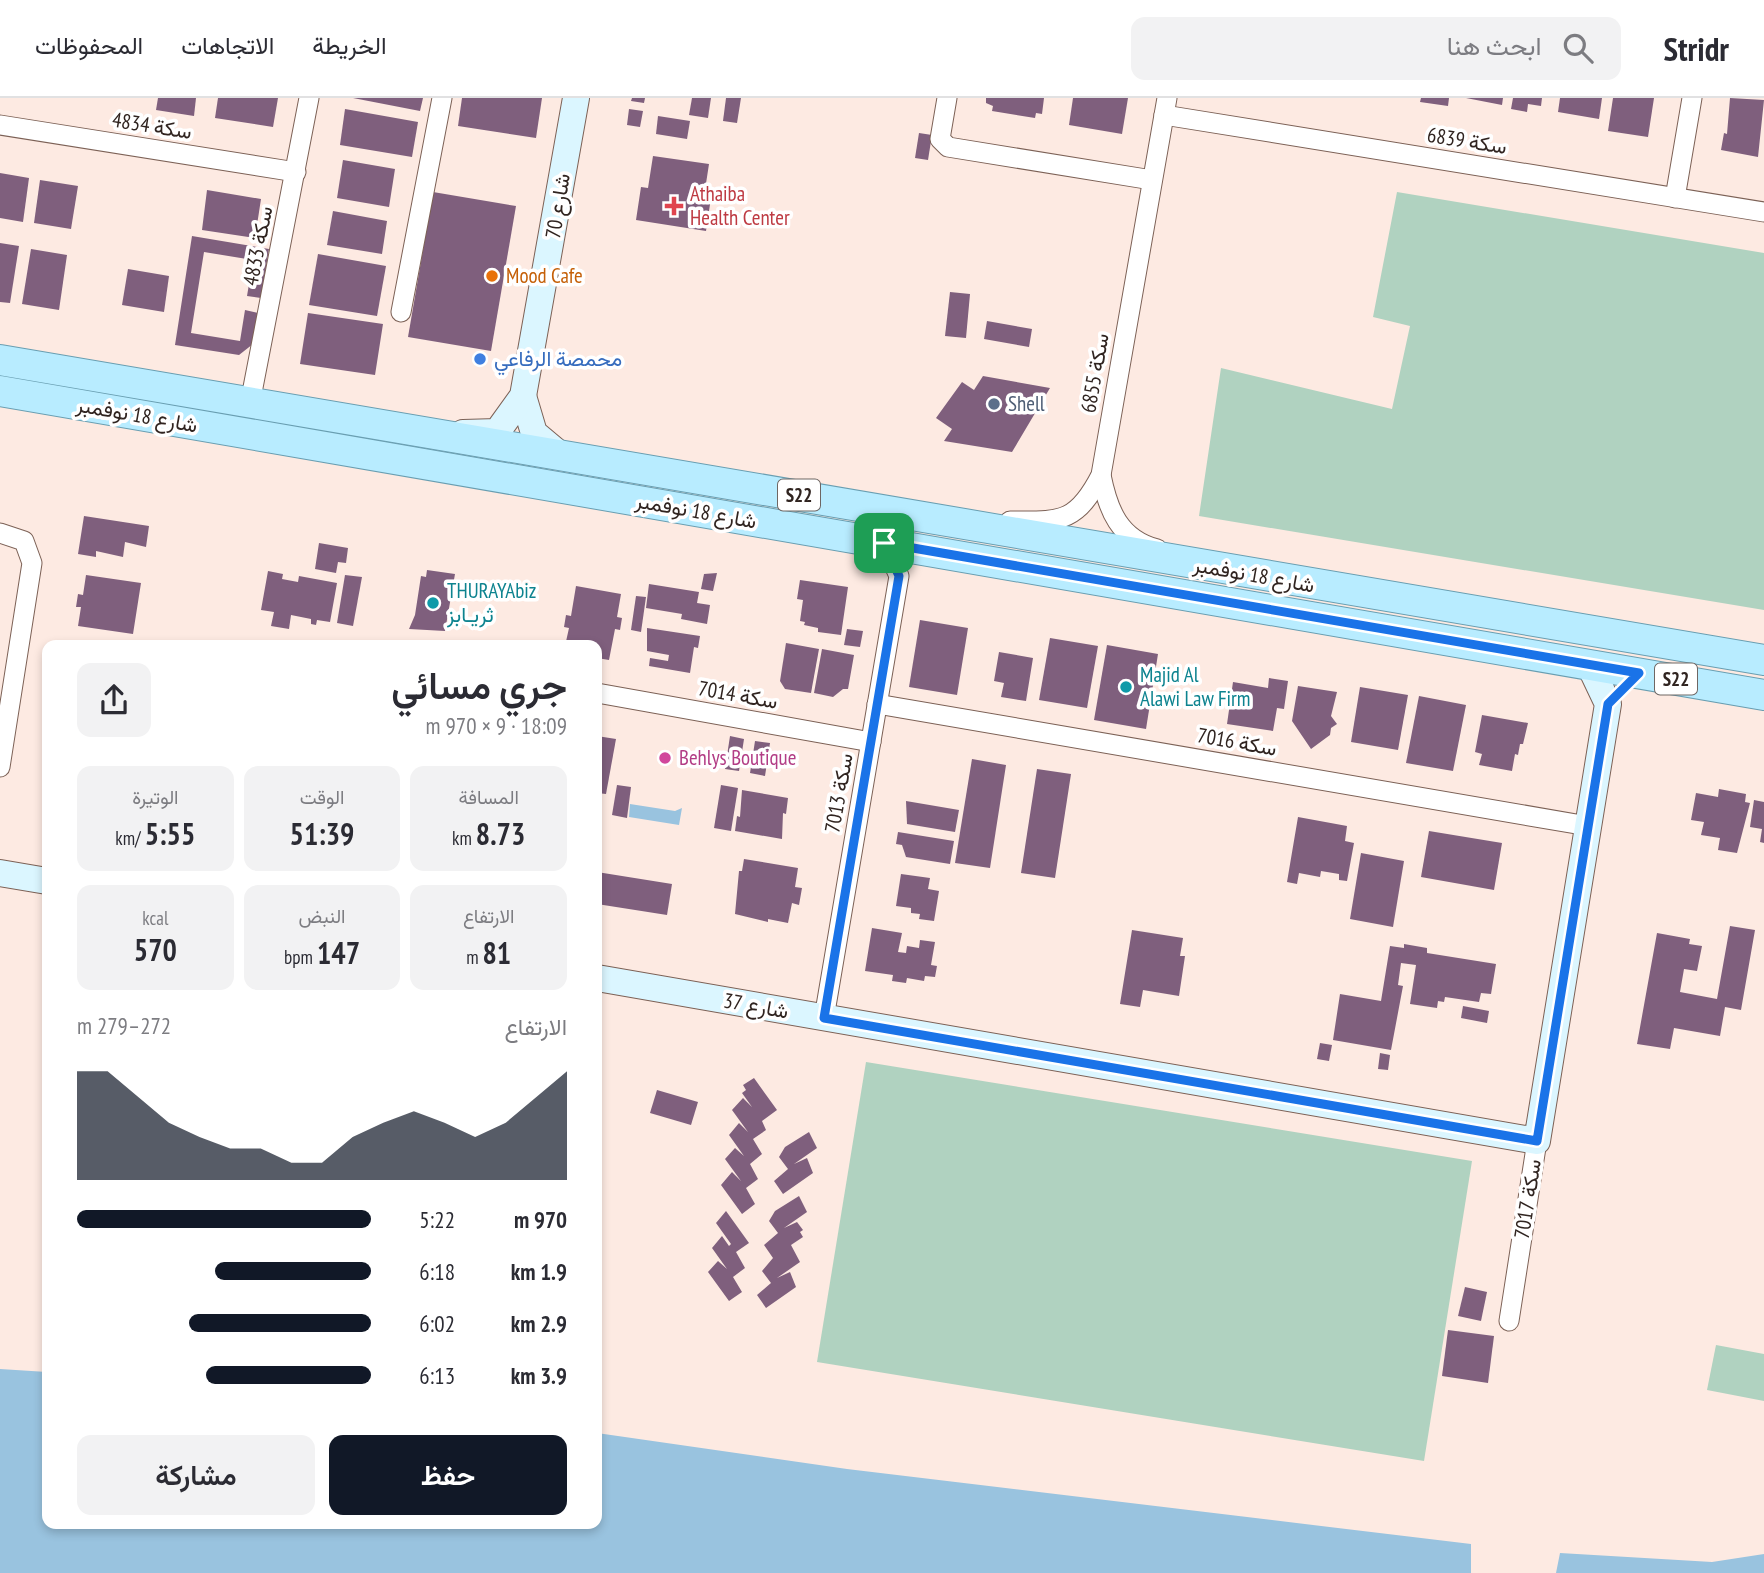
<!DOCTYPE html>
<html lang="ar">
<head>
<meta charset="utf-8">
<style>
	:root { --surface:#fff; --page:#f2f2f3; --text:#2b2b33; --muted:#7c7c81; --line:#e1e1e2; --accent:#111827 }
	body { margin:0; font-family:"PT Sans Narrow",Vazirmatn,sans-serif; background:var(--page); color:var(--text); direction:rtl; height:100vh; display:flex; flex-direction:column; font-size:26px; white-space:nowrap }
	* { box-sizing:border-box; margin:0 }
	p { font-size:23px; color:var(--muted) }
	.icon { flex:none; width:38px; height:38px; fill:none; stroke:currentColor; stroke-width:2; stroke-linecap:round; stroke-linejoin:round }
	.map { position:relative; flex:1; overflow:hidden; direction:ltr }
	.side { position:absolute; left:42px; top:542px; width:560px; height:889px; display:flex; flex-direction:column; background:var(--surface); border-radius:14px; box-shadow:0 4px 10px #0003; direction:rtl }
	.side>* { flex:none }
	.pin { position:absolute; display:grid; place-items:center; width:60px; height:60px; color:#fff; margin:-30px; border-radius:14px; box-shadow:0 4px 10px #0006 }
	.round { display:grid; place-items:center; flex:none; width:74px; height:74px; border-radius:14px; background:var(--page) }
	.head { display:flex; align-items:center; justify-content:space-between; height:119px; padding:0 35px }
	h1 { font-size:38px; font-weight:600; line-height:52px }
	.figures { display:grid; grid-template-columns:repeat(3,1fr); gap:10px; height:119px; padding:7px 35px }
	.figures div { display:grid; align-content:center; border-radius:14px; background:var(--page); text-align:center }
	.figures b { font-size:30px; font-weight:600 }
	.figures small { font-size:19px; font-weight:400 }
	.figures p { font-size:19px }
	.chart { height:196px; padding:14px 35px }
	.chart p { display:flex; justify-content:space-between }
	.chart svg { width:100%; height:126px; margin-top:7px; fill:var(--accent); opacity:.7 }
	.cta { display:flex; gap:14px; margin-top:auto; padding:14px 35px }
	.cta a { flex:1; height:80px; border-radius:14px; background:var(--accent); color:#fff; font-size:28px; font-weight:600; line-height:80px; text-align:center }
	.cta a+a { background:var(--page); color:var(--text) }
	ul { padding:0 35px; list-style:none; font-size:23px }
	li { display:grid; grid-template-columns:112px 84px 1fr; align-items:center; height:52px }
	li i { height:18px; border-radius:9px; background:var(--accent) }
	header { display:flex; align-items:center; gap:42px; box-sizing:border-box; height:98px; padding:0 35px; background:var(--surface); border-bottom:2px solid var(--line) }
	header strong { font-size:33px }
	nav { display:flex; gap:38px; margin-inline-start:auto; font-size:24px }
	.search { width:490px; height:63px; background:var(--page); display:flex; align-items:center; gap:18px; box-sizing:border-box; padding:0 24px; border-radius:14px; color:var(--muted); font-size:26px }
	.map>svg:first-child { display:block }
</style>
</head>
<body>
<header>
<strong>Stridr</strong>
<div class="search"><svg class="icon" aria-label="search" viewBox="0 0 24 24"><circle cx="10" cy="10" r="6"/><path d="M15 15l6 6"/></svg>ابحث هنا</div>
<nav><a>الخريطة</a><a>الاتجاهات</a><a>المحفوظات</a></nav>
</header>
<div class="map">
<svg width="1764" height="1475" viewBox="0 0 1764 1475">
	<rect width="100%" height="100%" fill="#fdeae2"/>
	<g fill="#b0d2c0">
		<polygon points="1397,94 1764,155 1764,512 1199,418 1221,270 1392,311 1410,228 1373,219"/>
		<polygon points="866,964 1472,1063 1424,1363 817,1264"/>
		<polygon points="1716,1247 1764,1256 1764,1303 1707,1292"/>
	</g>
	<g fill="#99c3df">
		<polygon points="630,706 675,713 682,710 679,727 629,719"/>
		<polygon points="0,1271 47,1274 47,1426 597,1426 597,1335 847,1371 1471,1446 1471,1475 0,1475"/>
		<polygon points="1560,1455 1712,1464 1764,1456 1764,1475 1556,1475"/>
	</g>
	<g fill="#7f5f7d">
		<polygon points="158,0 196,0 194,18 156,12"/>
		<polygon points="218,0 278,0 273,29 215,20"/>
		<polygon points="353,0 423,0 420,13"/>
		<polygon points="462,0 542,0 536,40 458,28"/>
		<polygon points="632,0 645,0 644,5 631,3"/>
		<polygon points="692,0 711,0 708,20 689,17"/>
		<polygon points="726,0 741,0 737,25 723,23"/>
		<polygon points="986,0 1044,0 1042,16 1036,15 1035,20 992,13 993,8 986,5"/>
		<polygon points="1073,0 1128,0 1122,36 1069,27"/>
		<polygon points="1421,0 1449,0 1448,8 1420,4"/>
		<polygon points="1466,0 1503,0 1502,7"/>
		<polygon points="1513,0 1542,0 1541,8 1528,6 1527,14 1511,11"/>
		<polygon points="1560,0 1602,0 1599,21 1558,14"/>
		<polygon points="1613,0 1654,0 1648,39 1608,33"/>
		<polygon points="1730,0 1764,2 1758,59 1721,52 1724,35 1727,36"/>
		<polygon points="345,11 418,24 412,59 340,47"/>
		<polygon points="629,11 643,13 640,29 627,27"/>
		<polygon points="658,18 690,23 687,41 656,36"/>
		<polygon points="919,35 932,37 928,62 915,60"/>
		<polygon points="653,58 709,66 705,92 712,93 706,133 636,122 641,89 648,90"/>
		<polygon points="343,62 395,71 389,109 337,100"/>
		<polygon points="0,75 29,80 23,124 0,120"/>
		<polygon points="40,82 78,88 71,131 34,125"/>
		<polygon points="207,92 261,101 255,140 202,132"/>
		<polygon points="433,94 516,108 491,253 408,239"/>
		<polygon points="333,113 387,123 382,156 327,147"/>
		<polygon points="192,138 269,151 261,200 247,198 253,162 204,154 191,235 240,243 245,212 258,215 253,246 239,257 175,247"/>
		<polygon points="0,145 19,148 10,205 0,204"/>
		<polygon points="31,151 67,157 59,212 22,206"/>
		<polygon points="318,156 386,168 377,218 309,207"/>
		<polygon points="128,171 169,178 164,214 122,207"/>
		<polygon points="950,194 970,196 966,240 945,238"/>
		<polygon points="308,215 383,226 375,277 300,266"/>
		<polygon points="987,223 1032,231 1029,249 984,241"/>
		<polygon points="983,278 1050,290 1012,354 944,343 952,331 936,320 962,284 974,292"/>
		<polygon points="84,418 149,428 146,449 125,444 123,459 96,453 96,459 78,456"/>
		<polygon points="319,445 348,450 346,465 338,464 336,475 315,471"/>
		<polygon points="427,472 455,476 445,533 409,531 415,517 421,478 426,479"/>
		<polygon points="268,473 283,476 282,481 298,484 299,478 337,485 330,524 317,522 316,527 311,526 311,521 291,517 289,531 271,528 274,514 261,512"/>
		<polygon points="717,475 713,493 701,491 704,476"/>
		<polygon points="86,477 141,485 133,536 78,528 81,509 76,509 78,496 83,497"/>
		<polygon points="345,477 362,479 353,528 337,525"/>
		<polygon points="800,482 848,489 841,537 818,534 818,530 804,527 805,524 800,523 803,502 797,501"/>
		<polygon points="649,486 699,494 697,505 710,507 707,526 681,521 682,516 646,510"/>
		<polygon points="576,488 621,496 617,519 622,520 620,532 615,531 609,562 597,560 597,548 565,548 569,530 564,529 566,517 571,518"/>
		<polygon points="636,498 646,499 641,534 631,532"/>
		<polygon points="920,522 968,530 957,597 909,589"/>
		<polygon points="647,530 700,538 698,550 694,549 690,575 649,568 650,560 668,563 669,557 647,553"/>
		<polygon points="847,531 863,533 860,549 844,547"/>
		<polygon points="1050,540 1098,548 1087,610 1039,602"/>
		<polygon points="195,543 213,546 212,548 194,548"/>
		<polygon points="786,545 819,551 811,595 785,591 780,583"/>
		<polygon points="1107,547 1158,556 1146,631 1094,622"/>
		<polygon points="822,551 854,557 848,591 843,591 833,599 814,595"/>
		<polygon points="999,554 1033,560 1026,603 1001,599 1004,585 994,583"/>
		<polygon points="1269,580 1288,583 1284,611 1277,610 1273,633 1227,626 1233,584 1268,590"/>
		<polygon points="1298,588 1337,594 1331,618 1337,626 1331,630 1330,637 1311,651 1292,623"/>
		<polygon points="1360,589 1408,597 1398,652 1351,644"/>
		<polygon points="1419,598 1466,607 1453,673 1406,665"/>
		<polygon points="1482,617 1528,625 1523,646 1520,646 1518,657 1515,656 1512,673 1479,667 1482,656 1475,654"/>
		<polygon points="597,638 616,641 606,696 597,695"/>
		<polygon points="730,638 744,641 739,673 725,671"/>
		<polygon points="755,643 770,645 765,678 750,675"/>
		<polygon points="972,661 1006,667 990,770 955,765"/>
		<polygon points="1037,671 1071,676 1055,780 1021,775"/>
		<polygon points="617,687 631,689 627,720 612,717"/>
		<polygon points="721,687 738,690 731,733 714,730"/>
		<polygon points="1719,691 1746,696 1745,704 1750,705 1737,755 1718,752 1720,740 1701,737 1704,724 1691,722 1696,695 1718,699"/>
		<polygon points="742,692 788,700 786,716 783,715 782,741 735,733 737,718 740,719"/>
		<polygon points="1754,702 1764,704 1764,745 1760,744 1762,731 1750,729"/>
		<polygon points="906,703 959,712 955,734 907,726"/>
		<polygon points="1298,719 1347,728 1345,743 1354,745 1347,783 1339,782 1339,776 1321,773 1320,779 1299,775 1297,786 1287,784"/>
		<polygon points="1429,733 1502,745 1494,792 1421,779"/>
		<polygon points="898,734 954,743 950,766 906,759 902,747 896,746"/>
		<polygon points="1361,755 1404,763 1393,829 1350,821"/>
		<polygon points="744,761 798,770 795,789 802,790 799,807 792,805 788,825 768,821 768,824 735,816 739,773 742,773"/>
		<polygon points="597,774 672,786 667,817 597,806"/>
		<polygon points="901,776 930,780 928,791 939,793 934,823 919,821 920,816 911,815 911,810 896,808"/>
		<polygon points="1730,828 1755,832 1741,912 1725,909 1720,938 1674,930 1670,951 1637,946 1657,835 1690,841 1689,846 1702,848 1697,873 1684,871 1680,894 1717,901"/>
		<polygon points="872,830 902,835 898,854 906,855 907,848 919,850 920,842 935,844 931,867 937,868 935,879 925,878 924,883 907,880 906,885 892,883 893,877 865,873"/>
		<polygon points="1132,832 1183,840 1180,858 1185,858 1179,898 1143,892 1140,909 1120,906"/>
		<polygon points="1404,846 1427,850 1427,855 1496,866 1491,896 1481,895 1479,904 1445,899 1444,904 1438,903 1437,910 1410,906 1416,867 1401,865 1398,887 1403,888 1391,952 1333,942 1340,896 1381,903 1390,848 1404,850"/>
		<polygon points="1463,908 1489,913 1487,925 1461,920"/>
		<polygon points="1320,945 1332,947 1329,963 1317,961"/>
		<polygon points="1380,955 1390,957 1388,972 1378,971"/>
		<polygon points="754,980 777,1012 762,1023 766,1032 753,1041 762,1056 750,1066 758,1081 746,1090 755,1106 742,1116 721,1087 732,1074 741,1083 725,1061 735,1050 744,1058 729,1037 739,1025 748,1034 732,1012 743,1000 752,1009 742,995 746,992 743,987"/>
		<polygon points="657,992 698,1004 691,1027 650,1015"/>
		<polygon points="809,1034 817,1050 794,1066 807,1060 813,1075 783,1096 774,1083 788,1071 779,1059 785,1049"/>
		<polygon points="799,1098 807,1114 784,1130 797,1124 803,1132 800,1134 803,1139 791,1147 800,1164 777,1180 790,1174 796,1189 766,1210 757,1197 771,1185 762,1173 773,1160 764,1147 778,1135 769,1123 775,1113"/>
		<polygon points="726,1113 749,1145 736,1154 745,1170 733,1179 742,1194 729,1203 708,1174 718,1163 727,1171 712,1150 722,1138 729,1148 731,1146 716,1125"/>
		<polygon points="1465,1189 1487,1194 1481,1223 1458,1218"/>
		<polygon points="1448,1232 1494,1238 1488,1285 1442,1278"/>
	</g>
	<g fill="none" stroke-linecap="round" stroke-linejoin="round">
		<g stroke="#7c6156" stroke-width="21">
			<g id="street">
				<polyline points="947,0 940,41 948,49 1152,82"/>
				<polyline points="1164,17 1764,114"/>
				<polyline points="0,27 296,74"/>
				<polyline points="1675,100 1692,0"/>
				<polyline points="401,214 442,0"/>
				<polyline points="250,305 309,0"/>
				<path d="M 1101,377 C 1108,412 1119,441 1157,451"/>
				<path d="M 1010,423 C 1060,423 1076,426 1101,377 L 1167,0"/>
				<polyline points="0,435 24,443 32,465 0,669"/>
				<polyline points="597,595 871,644"/>
				<polyline points="877,606 1588,728"/>
				<polyline points="824,920 899,478 884,445"/>
				<polyline points="1509,1223 1537,1043"/>
			</g>
		</g>
		<g stroke="#7c6156" stroke-width="28">
			<g id="secondary">
				<polyline points="523,298 534,335 559,356"/>
				<polyline points="463,335 497,334 523,298 576,0"/>
				<polyline points="0,775 47,783"/>
				<polyline points="597,880 1537,1043 1608,606 1589,566"/>
			</g>
		</g>
		<g stroke="#699eb1" stroke-width="32">
			<g id="primary">
				<polyline points="0,262 1764,562"/>
				<polyline points="0,293 1764,597"/>
			</g>
		</g>
		<use href="#street" stroke="#fff" stroke-width="19"/>
		<use href="#secondary" stroke="#dbf6ff" stroke-width="26"/>
		<use href="#primary" stroke="#b8ecff" stroke-width="30"/>
	</g>
	<g fill="none" stroke-linecap="round" stroke-linejoin="round">
		<g stroke="#fff" stroke-width="14">
			<polygon id="route" points="884,445 1639,575 1608,606 1537,1043 824,920 899,478"/>
		</g>
		<use href="#route" stroke="#1a73e8" stroke-width="9"/>
	</g>
	<path fill="#e0444e" stroke="#fff" stroke-width="2.5" d="M670.5 97.5h7v7h7v7h-7v7h-7v-7h-7v-7h7z"/>
	<circle fill="#e8710a" stroke="#fff" stroke-width="2.5" cx="492" cy="178" r="7"/>
	<circle fill="#3f7fe0" stroke="#fff" stroke-width="2.5" cx="480" cy="261" r="7"/>
	<circle fill="#5c6f8a" stroke="#fff" stroke-width="2.5" cx="994" cy="306" r="7"/>
	<g fill="#0f9aa8" stroke="#fff" stroke-width="2.5">
		<circle cx="433" cy="505" r="7"/>
		<circle cx="1126" cy="589" r="7"/>
	</g>
	<circle fill="#d1479c" stroke="#fff" stroke-width="2.5" cx="665" cy="660" r="7"/>
	<g text-anchor="middle" stroke-width="7" stroke-linejoin="round" paint-order="stroke">
		<g fill="#fff" stroke="#6e6663" stroke-width="2">
			<rect x="778" y="381.5" width="42" height="31" rx="5"/>
			<rect x="1655" y="565.5" width="42" height="31" rx="5"/>
		</g>
		<g font-size="19" font-weight="bold" fill="#302420">
			<text x="799" y="404">S22</text>
			<text x="1676" y="588">S22</text>
		</g>
		<g font-size="21" fill="#302420" stroke="#fff">
			<text transform="translate(152 28) rotate(9)" y="7">سكة 4834</text>
			<text transform="translate(1467 43) rotate(9)" y="7">سكة 6839</text>
			<text transform="translate(558 108) rotate(-81)" y="7">شارع 70</text>
			<text transform="translate(258 148) rotate(-79)" y="7">سكة 4833</text>
			<text transform="translate(1095 275) rotate(-80)" y="7">سكة 6855</text>
			<text transform="translate(137 317) rotate(10)" y="7">شارع 18 نوفمبر</text>
			<text transform="translate(696 413) rotate(10)" y="7">شارع 18 نوفمبر</text>
			<text transform="translate(1254 477) rotate(10)" y="7">شارع 18 نوفمبر</text>
			<text transform="translate(738 597) rotate(10)" y="7">سكة 7014</text>
			<text transform="translate(1237 644) rotate(10)" y="7">سكة 7016</text>
			<text transform="translate(839 695) rotate(-80)" y="7">سكة 7013</text>
			<text transform="translate(756 908) rotate(10)" y="7">شارع 37</text>
			<text transform="translate(1528 1101) rotate(-81)" y="7">سكة 7017</text>
		</g>
		<g font-size="21" fill="#be3a42" stroke="#fff" text-anchor="start">
			<text x="690" y="103">Athaiba<tspan x="690" dy="24">Health Center</tspan></text>
		</g>
		<g font-size="21" fill="#c56008" stroke="#fff" text-anchor="start">
			<text x="506" y="185">Mood Cafe</text>
		</g>
		<g font-size="21" fill="#366cbe" stroke="#fff" text-anchor="start">
			<text x="494" y="268">محمصة الرفاعي</text>
		</g>
		<g font-size="21" fill="#4e5e75" stroke="#fff" text-anchor="start">
			<text x="1008" y="313">Shell</text>
		</g>
		<g font-size="21" fill="#0d838f" stroke="#fff" text-anchor="start">
			<text x="447" y="500">THURAYAbiz<tspan x="447" dy="24">ثريـابز</tspan></text>
			<text x="1140" y="584">Majid Al<tspan x="1140" dy="24">Alawi Law Firm</tspan></text>
		</g>
		<g font-size="21" fill="#b23c85" stroke="#fff" text-anchor="start">
			<text x="679" y="667">Behlys Boutique</text>
		</g>
	</g>
</svg>
<div class="pin" style="left:884px;top:445px;background:#1e9e55"><svg class="icon" aria-label="arrive" viewBox="0 0 24 24"><path d="M6 21V4h12l-3 4 3 4H6"/></svg></div>
<section class="side">
<div class="head"><div><h1>جري مسائي</h1><p>18:09 · 9 × 970 m</p></div><a class="round"><svg class="icon" aria-label="share" viewBox="0 0 24 24"><path d="M12 15V3M7 8l5-5 5 5M5 13v7h14v-7"/></svg></a></div>
<div class="figures">
<div><p>المسافة</p><b>8.73<small> km</small></b></div>
<div><p>الوقت</p><b>51:39</b></div>
<div><p>الوتيرة</p><b>5:55<small> /km</small></b></div>
</div>
<div class="figures">
<div><p>الارتفاع</p><b>81<small> m</small></b></div>
<div><p>النبض</p><b>147<small> bpm</small></b></div>
<div><p>kcal</p><b>570</b></div>
</div>
<div class="chart"><p><span>الارتفاع</span>272–279 m</p>
<svg viewBox="0 0 160 44" preserveAspectRatio="none"><path d="M0 44V6L10 6L20 15L30 24L40 29L50 33L60 33L70 38L80 38L90 29L100 24L110 20L120 24L130 29L140 24L150 15L160 6V44z"/></svg>
</div>
<ul>
<li><b>970 m</b>5:22<i style="width:100%"></i></li>
<li><b>1.9 km</b>6:18<i style="width:53%"></i></li>
<li><b>2.9 km</b>6:02<i style="width:62%"></i></li>
<li><b>3.9 km</b>6:13<i style="width:56%"></i></li>
</ul>
<div class="cta"><a>حفظ</a><a>مشاركة</a></div>
</section>
</div>
</body>
</html>
